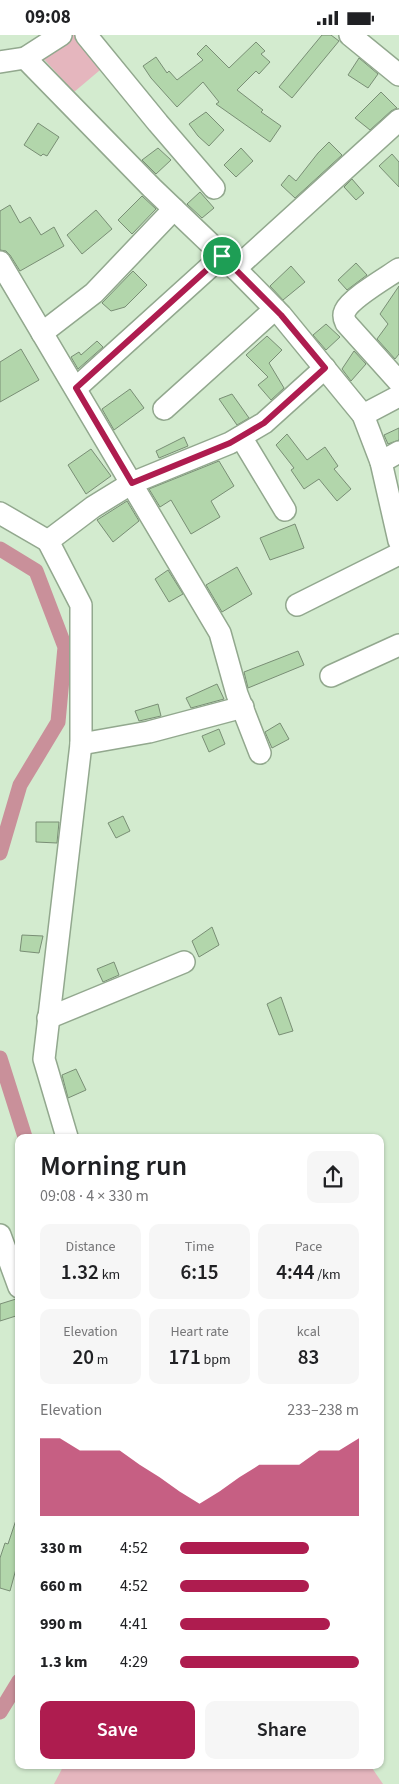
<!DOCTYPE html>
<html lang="en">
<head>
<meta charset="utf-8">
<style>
	:root { --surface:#fff; --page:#f6f6f6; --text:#202124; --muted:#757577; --accent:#ae1c4f }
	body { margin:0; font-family:"Source Sans 3",sans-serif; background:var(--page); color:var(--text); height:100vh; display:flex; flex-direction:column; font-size:19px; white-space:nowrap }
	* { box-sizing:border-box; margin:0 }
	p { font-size:16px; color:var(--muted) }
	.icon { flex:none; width:28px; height:28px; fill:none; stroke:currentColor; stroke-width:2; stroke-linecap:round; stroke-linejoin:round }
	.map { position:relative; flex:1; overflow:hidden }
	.sheet { position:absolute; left:15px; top:1099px; width:369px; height:635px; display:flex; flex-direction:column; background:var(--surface); border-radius:10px; box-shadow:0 1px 4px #0004 }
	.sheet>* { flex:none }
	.pin { position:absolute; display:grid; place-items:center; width:42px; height:42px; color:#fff; margin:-21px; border:2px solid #fff; border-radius:50%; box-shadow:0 1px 5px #0007 }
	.round { display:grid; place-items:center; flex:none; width:52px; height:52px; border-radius:10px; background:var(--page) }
	.summary { display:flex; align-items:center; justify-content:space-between; height:85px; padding:0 25px }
	h1 { font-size:28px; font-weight:600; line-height:38px }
	.figures { display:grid; grid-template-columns:repeat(3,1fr); gap:8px; height:85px; padding:5px 25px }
	.figures div { display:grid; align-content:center; border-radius:10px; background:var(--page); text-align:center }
	.figures b { font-size:21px; font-weight:600 }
	.figures small { font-size:14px; font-weight:400 }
	.figures p { font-size:14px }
	.chart { height:140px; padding:10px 25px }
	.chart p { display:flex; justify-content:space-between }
	.chart svg { width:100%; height:90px; margin-top:5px; fill:var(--accent); opacity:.7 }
	.action { display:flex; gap:10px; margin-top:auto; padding:10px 25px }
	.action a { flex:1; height:58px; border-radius:10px; background:var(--accent); color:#fff; font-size:20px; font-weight:600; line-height:58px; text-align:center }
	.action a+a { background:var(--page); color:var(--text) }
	ul { padding:0 25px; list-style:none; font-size:16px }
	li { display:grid; grid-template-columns:80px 60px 1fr; align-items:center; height:38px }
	li i { height:12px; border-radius:6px; background:var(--accent) }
	.status { display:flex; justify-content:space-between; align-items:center; height:35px; padding:0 25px; background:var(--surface); direction:ltr }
	.status svg { height:14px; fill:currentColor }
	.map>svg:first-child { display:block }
</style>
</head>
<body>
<div class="status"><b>09:08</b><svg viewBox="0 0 49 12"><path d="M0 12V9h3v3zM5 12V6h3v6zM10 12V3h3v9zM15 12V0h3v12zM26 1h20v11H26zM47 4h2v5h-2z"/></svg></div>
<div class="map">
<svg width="399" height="1749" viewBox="0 0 399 1749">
	<rect width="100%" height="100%" fill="#d3ebcf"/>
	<g fill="#e5b6be">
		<polygon points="68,0 78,0 106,30 74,57 42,22"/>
		<polygon points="64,1730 370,1730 383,1749 54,1749"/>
	</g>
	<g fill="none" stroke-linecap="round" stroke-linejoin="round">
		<g stroke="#c9909a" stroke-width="15">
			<polyline points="0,514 36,536 65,612 58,687 20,750 0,818"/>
			<polyline points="0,1023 25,1102"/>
			<polyline points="0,1677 19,1646"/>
		</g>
	</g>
	<g fill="#b2d6ab" stroke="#798e75">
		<polygon points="322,0 331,0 339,6 292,63 279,52"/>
		<polygon points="256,7 265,16 261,19 270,27 259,39 256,36 237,55 263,75 261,77 281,91 270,107 216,69 219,67 203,47 177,72 151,43 143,31 156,22 167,38 169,36 177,45 203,25 197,19 206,10 229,33"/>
		<polygon points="359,23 378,39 368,53 348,40"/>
		<polygon points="381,57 397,73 391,76 370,95 355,83"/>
		<polygon points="206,77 224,95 209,111 198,101 189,89"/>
		<polygon points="38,88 59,102 47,121 43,119 41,121 24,110"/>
		<polygon points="329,107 342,120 295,163 281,150 289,140 296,146 318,118"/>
		<polygon points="158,113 171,125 156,139 142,125"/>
		<polygon points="241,113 253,126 236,142 224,130"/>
		<polygon points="392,119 399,127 399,152 379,131"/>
		<polygon points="352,144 364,158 356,165 344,152"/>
		<polygon points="200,157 214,173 202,183 187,169"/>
		<polygon points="142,161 156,174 132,199 118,185"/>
		<polygon points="10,170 20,188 30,182 41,200 54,192 64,211 20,236 10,220 6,216 0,215 0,176"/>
		<polygon points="96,175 112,194 82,219 67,200"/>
		<polygon points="356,228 367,240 347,255 338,245"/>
		<polygon points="291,231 305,247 283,265 270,251"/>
		<polygon points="133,236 147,250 125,272 111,276 102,268"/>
		<polygon points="399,251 399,319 395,324 377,304 388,289 380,279"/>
		<polygon points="326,289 340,302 326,315 313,300"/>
		<polygon points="267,301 282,315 269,328 284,353 271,365 258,350 268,342 246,320"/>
		<polygon points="97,306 103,312 78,334 71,322 79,317 81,320"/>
		<polygon points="21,314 39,345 0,367 0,327"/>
		<polygon points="354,316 366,329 351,346 342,334"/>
		<polygon points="130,354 144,373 114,395 102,374"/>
		<polygon points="232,359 249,383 237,390 219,364"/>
		<polygon points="399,393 399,405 388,409 384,400"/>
		<polygon points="287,399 307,425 325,412 338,431 334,434 351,454 337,466 319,444 304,454 291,435 294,433 276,410"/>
		<polygon points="184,402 188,411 159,423 156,416"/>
		<polygon points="91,414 111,441 86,459 68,430"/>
		<polygon points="219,426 234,451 211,466 220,482 191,499 171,465 160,472 149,454"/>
		<polygon points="127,466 139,486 113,507 97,485"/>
		<polygon points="295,489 304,513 270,525 260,503"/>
		<polygon points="237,532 252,559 222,577 206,550"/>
		<polygon points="168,535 183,559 169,567 155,544"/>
		<polygon points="298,616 304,630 248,653 244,637"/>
		<polygon points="217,649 224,664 191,673 186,663"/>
		<polygon points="158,669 161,681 139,686 135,676"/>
		<polygon points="280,688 289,704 272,713 265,697"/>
		<polygon points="219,694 225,709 209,717 202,701"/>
		<polygon points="123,781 130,796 116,803 108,788"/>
		<polygon points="36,787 59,787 57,808 36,807"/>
		<polygon points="212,892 219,910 199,922 192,906"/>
		<polygon points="22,900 43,901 39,918 20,916"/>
		<polygon points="114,927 119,940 103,947 97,934"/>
		<polygon points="281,962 293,996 279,1000 267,969"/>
		<polygon points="76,1034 86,1055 68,1063 62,1040"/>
		<polygon points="16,1264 19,1264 19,1280 0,1286 0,1269"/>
		<polygon points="17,1482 19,1482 19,1523 10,1556 0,1553 0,1523 5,1508 8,1509"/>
	</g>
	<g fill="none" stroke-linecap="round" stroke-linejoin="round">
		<g stroke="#92a88e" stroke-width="24">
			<g id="minor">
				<polyline points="86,0 158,88 214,153"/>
				<polyline points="350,0 399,40"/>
				<polyline points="25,23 152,153 219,217 281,280 363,380 381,427 399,506"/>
				<polyline points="0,27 25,23 61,0"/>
				<polyline points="0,227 220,598 237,659 260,718"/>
				<polyline points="235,234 399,85"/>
				<path d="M 399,234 C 386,243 351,263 345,276 C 343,280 344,284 346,288 L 399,347"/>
				<polyline points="42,298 94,258 174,174"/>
				<polyline points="76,353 222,221"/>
				<polyline points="164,374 275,274"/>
				<polyline points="363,380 399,361"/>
				<polyline points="241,402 285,475"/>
				<polyline points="381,427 399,417"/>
				<polyline points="0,478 48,506"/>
				<polyline points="297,570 399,519"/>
				<polyline points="331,641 399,610"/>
				<polyline points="81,709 149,697 243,672"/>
				<polyline points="48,983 184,927"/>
				<polyline points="67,1102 44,1024 81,709 81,570 48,506 93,472 132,448 230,408 264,388 325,333"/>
				<polyline points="0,1200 19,1252"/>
			</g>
		</g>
		<use href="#minor" stroke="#fff" stroke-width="21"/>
	</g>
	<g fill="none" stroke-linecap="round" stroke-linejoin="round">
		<g stroke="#fff" stroke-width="10">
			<polygon id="route" points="222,221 281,280 325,333 264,388 230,408 132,448 76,353"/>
		</g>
		<use href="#route" stroke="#ae1c4f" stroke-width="6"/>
	</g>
</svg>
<div class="pin" style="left:222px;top:221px;background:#1e9e55"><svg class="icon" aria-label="arrive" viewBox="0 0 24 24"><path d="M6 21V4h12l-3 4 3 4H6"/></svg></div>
<section class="sheet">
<div class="summary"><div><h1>Morning run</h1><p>09:08 · 4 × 330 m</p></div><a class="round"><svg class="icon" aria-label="share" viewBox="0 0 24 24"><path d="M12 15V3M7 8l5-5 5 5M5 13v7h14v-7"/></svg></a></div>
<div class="figures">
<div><p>Distance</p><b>1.32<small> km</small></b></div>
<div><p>Time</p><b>6:15</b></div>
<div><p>Pace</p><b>4:44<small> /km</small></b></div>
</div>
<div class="figures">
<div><p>Elevation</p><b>20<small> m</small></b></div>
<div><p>Heart rate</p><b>171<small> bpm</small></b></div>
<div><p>kcal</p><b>83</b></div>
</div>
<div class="chart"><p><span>Elevation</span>233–238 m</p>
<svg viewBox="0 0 160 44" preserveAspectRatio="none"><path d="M0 44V6L10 6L20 12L30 12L40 12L50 19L60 25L70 32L80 38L90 32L100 25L110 19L120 19L130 19L140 12L150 12L160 6V44z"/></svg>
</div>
<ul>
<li><b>330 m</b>4:52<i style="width:72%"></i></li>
<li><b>660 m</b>4:52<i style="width:72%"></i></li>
<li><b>990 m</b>4:41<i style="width:84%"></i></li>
<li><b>1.3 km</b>4:29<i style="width:100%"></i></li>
</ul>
<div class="action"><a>Save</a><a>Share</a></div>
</section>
</div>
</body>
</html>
